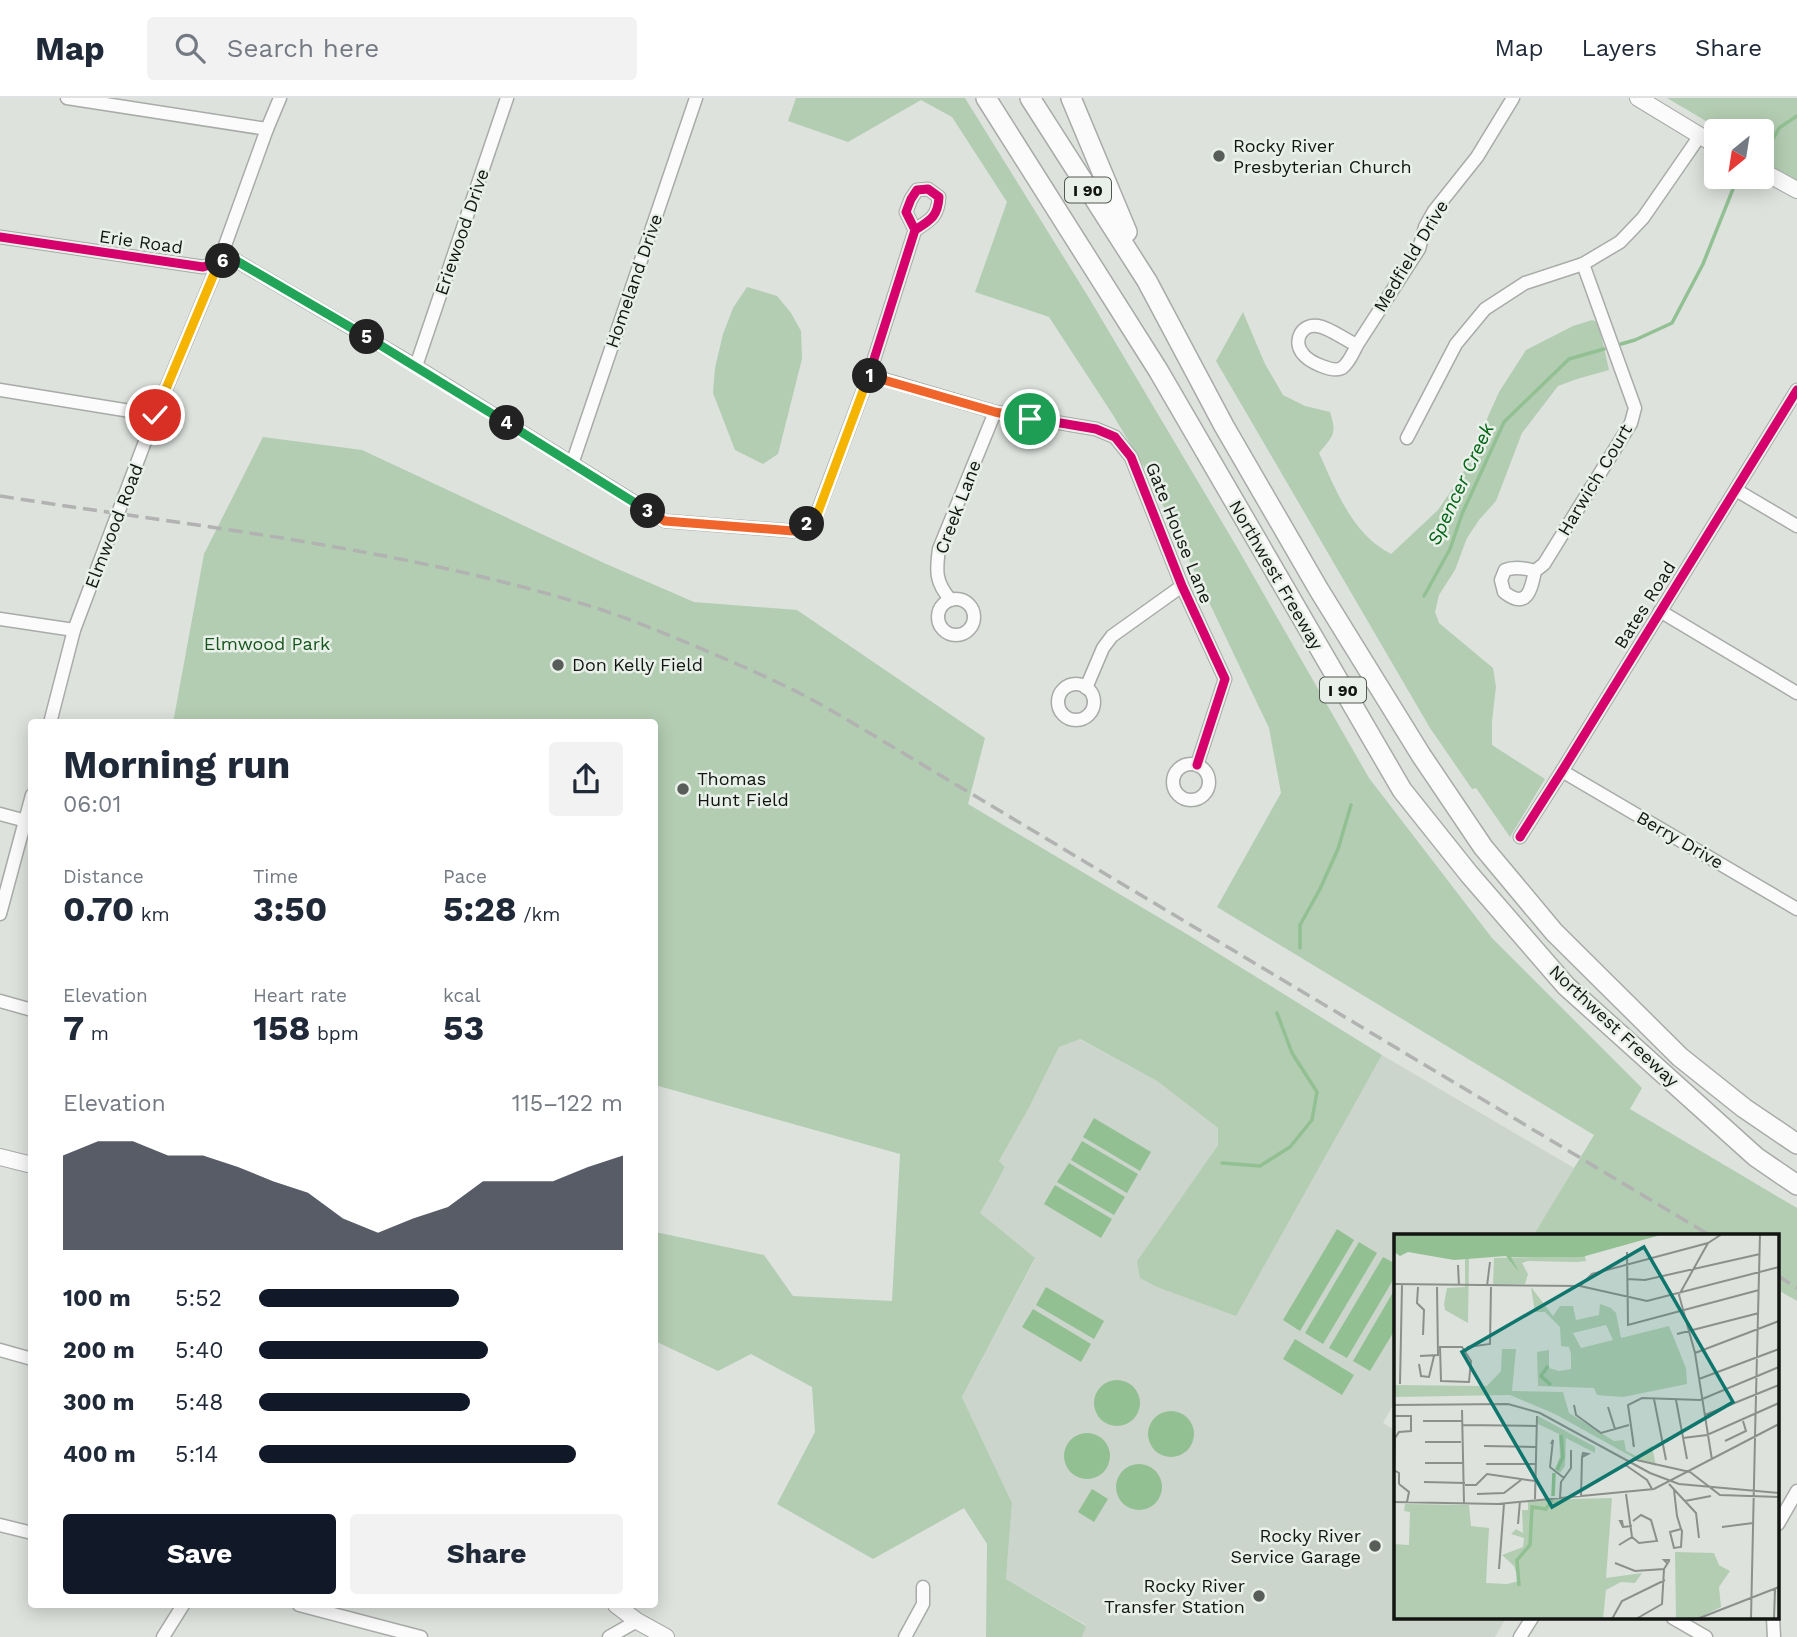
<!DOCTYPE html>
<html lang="en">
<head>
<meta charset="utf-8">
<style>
	:root { --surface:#fff; --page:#f2f2f3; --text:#1f2937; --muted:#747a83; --line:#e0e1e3; --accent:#111827 }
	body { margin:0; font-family:"Work Sans",sans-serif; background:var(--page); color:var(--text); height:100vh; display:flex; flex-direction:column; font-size:26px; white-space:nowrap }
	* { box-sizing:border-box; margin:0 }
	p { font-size:23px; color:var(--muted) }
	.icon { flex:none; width:38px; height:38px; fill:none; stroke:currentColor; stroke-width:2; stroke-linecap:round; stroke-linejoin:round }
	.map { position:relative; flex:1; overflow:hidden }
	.panel { position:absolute; left:28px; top:621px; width:630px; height:889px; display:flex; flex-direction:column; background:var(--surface); border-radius:7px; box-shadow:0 4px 18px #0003 }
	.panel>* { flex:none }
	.needle { width:46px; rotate:210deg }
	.fabs { position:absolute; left:1704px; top:21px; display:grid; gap:14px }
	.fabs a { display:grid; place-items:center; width:70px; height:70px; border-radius:7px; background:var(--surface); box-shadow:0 4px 18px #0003; font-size:35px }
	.pin { position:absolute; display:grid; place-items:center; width:60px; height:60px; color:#fff; margin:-30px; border:4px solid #fff; border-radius:50%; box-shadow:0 2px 7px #0007 }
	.km { position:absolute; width:35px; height:35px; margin:-18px; border-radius:50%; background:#222; color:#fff; font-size:19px; line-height:35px; text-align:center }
	.round { display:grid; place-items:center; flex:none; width:74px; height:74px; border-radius:7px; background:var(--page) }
	.head { display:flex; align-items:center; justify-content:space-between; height:119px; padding:0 35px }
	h1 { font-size:38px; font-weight:700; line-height:52px }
	.figures { display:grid; grid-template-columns:repeat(3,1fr); gap:10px; height:119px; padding:7px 35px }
	.figures div { display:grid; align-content:center }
	.figures b { font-size:35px; font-weight:700 }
	.figures small { font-size:19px; font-weight:400 }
	.figures p { font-size:19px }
	.chart { height:196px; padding:14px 35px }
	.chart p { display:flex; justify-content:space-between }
	.chart svg { width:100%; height:126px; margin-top:7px; fill:var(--accent); opacity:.7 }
	.cta { display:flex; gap:14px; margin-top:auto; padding:14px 35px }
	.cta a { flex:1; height:80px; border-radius:7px; background:var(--accent); color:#fff; font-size:28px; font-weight:700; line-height:80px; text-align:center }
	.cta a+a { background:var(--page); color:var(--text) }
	ul { padding:0 35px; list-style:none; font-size:23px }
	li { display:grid; grid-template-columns:112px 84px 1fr; align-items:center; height:52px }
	li i { height:18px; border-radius:9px; background:var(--accent) }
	header { display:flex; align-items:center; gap:42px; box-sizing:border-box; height:98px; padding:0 35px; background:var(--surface); border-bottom:2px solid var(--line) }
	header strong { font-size:33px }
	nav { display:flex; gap:38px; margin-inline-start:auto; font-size:24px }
	.search { width:490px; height:63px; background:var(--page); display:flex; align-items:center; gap:18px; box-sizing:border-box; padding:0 24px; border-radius:7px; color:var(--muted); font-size:26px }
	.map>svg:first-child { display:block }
</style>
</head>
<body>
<header>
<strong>Map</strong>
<div class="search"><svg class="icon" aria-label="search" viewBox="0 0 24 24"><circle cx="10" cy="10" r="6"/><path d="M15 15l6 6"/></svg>Search here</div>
<nav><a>Map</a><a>Layers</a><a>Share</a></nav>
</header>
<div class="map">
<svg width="1797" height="1539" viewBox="0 0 1797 1539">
	<rect width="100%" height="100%" fill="#dde2dd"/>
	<polygon fill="#ccd5cb" points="1079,941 1157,983 1218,1030 1218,1047 1137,1163 1357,1001 1382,957 1574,1070 1533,1138 1396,1138 1396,1302 1383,1325 1396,1333 1396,1520 1506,1520 1495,1539 1082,1539 1086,1527 1006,1481 1012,1405 962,1299 1035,1161 979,1115 1005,1069 999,1063 1030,1008 1059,949"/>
	<g fill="#b3cdb2">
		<polygon points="796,0 965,0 1089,200 1238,451 1369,680 1492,840 1642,990 1630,1011 1797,1110 1797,1203 1778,1192 1778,1138 1533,1138 1594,1037 1217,809 1281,695 1269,630 1147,374 1113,317 1049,219 975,194 1007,104 952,19 921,2 848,44 788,23"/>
		<polygon points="1667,0 1797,0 1797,82 1762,65 1762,60 1768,49 1762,57 1762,33 1723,33"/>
		<polygon points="747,189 777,198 791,215 801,233 802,261 778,356 763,366 735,352 713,295 715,270 723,236 733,210"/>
		<path d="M 1243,214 L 1265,266 L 1283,297 L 1305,308 L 1330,314 C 1337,336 1334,337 1319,355 C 1336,392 1352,436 1391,456 L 1438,412 L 1462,377 L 1499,294 L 1526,252 L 1573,228 L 1592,222 L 1598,224 L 1609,272 L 1577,281 L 1558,288 L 1522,335 L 1496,403 L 1479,422 L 1467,440 L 1455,472 L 1439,497 L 1435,514 L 1439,525 L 1493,570 L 1496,589 L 1492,623 L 1492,647 L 1545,681 L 1510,739 L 1476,690 L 1472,691 L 1430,630 L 1216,263 Z"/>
		<polygon points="263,339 362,352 604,465 694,504 797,512 985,640 968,706 1190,838 1382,957 1236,1218 1157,1189 1140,1180 1137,1163 1218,1047 1218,1030 1157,983 1080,941 1059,949 1030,1008 999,1063 1005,1069 980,1115 1035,1160 962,1299 1012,1405 1006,1481 1086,1528 1082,1539 986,1539 987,1446 964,1410 873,1461 777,1406 815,1334 812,1289 751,1256 718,1273 655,1243 655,1134 764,1157 793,1198 892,1203 900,1056 655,987 654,625 173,625 204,456"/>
	</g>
	<g fill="#92c093">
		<polygon points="1094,1020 1151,1054 1140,1073 1083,1039"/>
		<polygon points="1082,1043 1138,1076 1127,1095 1071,1062"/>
		<polygon points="1069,1065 1125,1099 1114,1117 1057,1084"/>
		<polygon points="1055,1087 1112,1121 1101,1140 1044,1106"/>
		<polygon points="1337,1131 1354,1142 1300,1233 1283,1222"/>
		<polygon points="1359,1144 1377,1155 1323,1246 1305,1235"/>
		<polygon points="1383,1159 1396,1166 1396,1177 1347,1260 1329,1250"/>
		<polygon points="1046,1189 1104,1223 1094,1241 1036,1207"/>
		<polygon points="1396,1189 1396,1230 1370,1273 1353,1263"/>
		<polygon points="1033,1211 1091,1246 1081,1264 1022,1229"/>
		<polygon points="1295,1241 1354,1277 1342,1297 1283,1261"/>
		<circle cx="1117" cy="1305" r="23"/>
		<circle cx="1171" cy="1336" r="23"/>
		<circle cx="1087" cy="1358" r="23"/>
		<circle cx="1139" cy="1389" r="23"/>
		<polygon points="1092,1391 1108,1401 1094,1424 1078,1414"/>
	</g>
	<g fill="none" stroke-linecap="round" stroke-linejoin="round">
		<g stroke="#92c093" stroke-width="3.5">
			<polyline points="1763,59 1779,30 1797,18"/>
			<polyline points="1621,246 1635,242 1672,225 1703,166 1735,86 1738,82"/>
			<polyline points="1424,498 1450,451 1462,416 1504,324 1569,261 1604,251"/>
			<polyline points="1300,850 1300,827 1320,791 1338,751 1351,707"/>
			<polyline points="1222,1065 1260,1068 1290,1049 1312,1022 1317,994 1292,955 1277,915"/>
		</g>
		<g stroke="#a8aba8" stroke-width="15">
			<g id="minor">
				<polyline points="67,0 267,31"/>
				<path d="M 0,139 L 203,169 L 219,164 L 235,162 L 416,268 L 665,423 L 793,433 L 815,421 L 869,277 L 915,132 C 931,122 938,118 939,99 L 928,91 L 917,92 L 911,101 L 906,114 L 915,132"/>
				<path d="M 1357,247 C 1345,242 1330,230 1318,228 C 1302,225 1292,243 1303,256 C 1309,264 1333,275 1342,270 C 1349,265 1353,255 1357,247 L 1419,151 L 1425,129 L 1434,113 L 1477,59 L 1513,0"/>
				<polyline points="416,268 507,0"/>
				<polyline points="869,277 995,314 1096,331 1115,339 1131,359 1182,488 1225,581 1197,667"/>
				<polyline points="0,292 155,317"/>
				<polyline points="1407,340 1456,246 1485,211 1525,185 1583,166 1620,144 1643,120 1699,39"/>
				<polyline points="572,366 696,0"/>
				<polyline points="1736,392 1797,428"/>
				<path d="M 1535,473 C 1531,492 1527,512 1504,494 L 1501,482 L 1505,472 C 1515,468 1525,470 1535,473 L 1544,466 L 1631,325 L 1635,310 L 1583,166"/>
				<circle cx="956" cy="519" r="18"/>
				<path d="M 951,502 C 935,485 936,472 939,451 L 995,314"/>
				<polyline points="1660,513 1797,595"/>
				<polyline points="0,521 74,532"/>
				<circle cx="1076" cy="604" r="18"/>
				<polyline points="1086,590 1103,550 1112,538 1182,488"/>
				<polyline points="50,625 74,532 155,317 219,164 267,31 280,0"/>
				<circle cx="1191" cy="684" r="18"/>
				<polyline points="1562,673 1797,811"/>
				<polyline points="0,716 30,724"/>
				<polyline points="1520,739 1562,673 1797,292"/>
				<polyline points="0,816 32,697"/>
				<polyline points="0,903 32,912"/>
				<polyline points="0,1252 32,1261"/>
				<polyline points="1778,1426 1797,1393"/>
				<polyline points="0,1427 32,1435"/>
				<polyline points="299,1507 421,1539"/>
				<polyline points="1673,1520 1706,1539"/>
				<polyline points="1773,1520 1774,1539"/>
				<polyline points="163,1539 183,1507"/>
				<polyline points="609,1539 637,1523"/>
				<polyline points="905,1539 923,1506 923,1489"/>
				<polyline points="1520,1539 1532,1520"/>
			</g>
		</g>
		<g stroke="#a8aba8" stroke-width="18">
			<g id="major">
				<polyline points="1638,0 1717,48"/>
				<polyline points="1762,73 1797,92"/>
				<polyline points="0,1059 32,1067"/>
				<polyline points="616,1507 637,1523 666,1539"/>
			</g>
		</g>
		<g stroke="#a8aba8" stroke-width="22">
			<g id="highway">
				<polyline points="986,0 1158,272 1402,692 1469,776 1566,888 1756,1059 1797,1087"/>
				<polyline points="1030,0 1147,183 1224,328 1319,492 1421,657 1483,749 1554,834 1680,959 1744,1010 1797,1046"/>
				<polyline points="1071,0 1127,134"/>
			</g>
		</g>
		<use href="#minor" stroke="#fafbfa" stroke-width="12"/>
		<use href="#major" stroke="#fafbfa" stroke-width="16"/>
		<use href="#highway" stroke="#fafbfa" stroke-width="19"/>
		<g stroke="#b1b2b1" stroke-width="3.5" stroke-dasharray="14 7" stroke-linecap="butt">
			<path d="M 0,398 C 192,428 387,448 573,503 C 609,513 644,527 678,541 C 714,556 750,571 785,588 C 815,602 844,620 873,637 L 1711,1138"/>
			<polyline points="1778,1178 1797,1190"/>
		</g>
		<g stroke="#e9f0e9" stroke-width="13">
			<g id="cycleway">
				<path d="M 0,139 L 203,169 L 219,164 L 235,162 L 416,268 L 665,423 L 793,433 L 815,421 L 869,277 L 915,132 C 931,122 938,118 939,99 L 928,91 L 917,92 L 911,101 L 906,114 L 915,132"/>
				<polyline points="869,277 995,314 1096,331 1115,339 1131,359 1182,488 1225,581 1197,667"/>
				<polyline points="1520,739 1562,673 1797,292"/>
			</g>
		</g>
		<use href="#cycleway" stroke="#d6006c" stroke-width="9"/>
	</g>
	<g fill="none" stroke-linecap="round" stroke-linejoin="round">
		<g stroke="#fff" stroke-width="14">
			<polyline id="split-1" points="870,278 995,314 1030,321"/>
		</g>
		<g stroke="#fff" stroke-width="14">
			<polyline id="split-2" points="807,426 815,422 869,277 870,278"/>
		</g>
		<g stroke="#fff" stroke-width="14">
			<polyline id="split-3" points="648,413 665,423 793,433 807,426"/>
		</g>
		<g stroke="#fff" stroke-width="14">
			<polyline id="split-4" points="507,325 648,413"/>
		</g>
		<g stroke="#fff" stroke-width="14">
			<polyline id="split-5" points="367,239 507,325"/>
		</g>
		<g stroke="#fff" stroke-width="14">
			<polyline id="split-6" points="223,163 235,162 367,239"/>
		</g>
		<g stroke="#fff" stroke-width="14">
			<polyline id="split-7" points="155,317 219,164 223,163"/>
		</g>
		<use href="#split-1" stroke="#f0652b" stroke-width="9"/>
		<use href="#split-2" stroke="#f5b400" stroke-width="9"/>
		<use href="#split-3" stroke="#f0652b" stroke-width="9"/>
		<use href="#split-4" stroke="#22a559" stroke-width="9"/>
		<use href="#split-5" stroke="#22a559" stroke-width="9"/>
		<use href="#split-6" stroke="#22a559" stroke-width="9"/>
		<use href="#split-7" stroke="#f5b400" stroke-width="9"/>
	</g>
	<g fill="#595d59" stroke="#e9f0e9" stroke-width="2.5">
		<circle cx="1219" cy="58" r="7"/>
		<circle cx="558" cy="567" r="7"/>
		<circle cx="683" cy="691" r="7"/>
		<circle cx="1375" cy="1448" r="7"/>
		<circle cx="1259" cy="1498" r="7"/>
	</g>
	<g text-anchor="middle" stroke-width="5" stroke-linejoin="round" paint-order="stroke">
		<g fill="#e9f0e9" stroke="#525752" stroke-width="2">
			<rect x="1065" y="79.5" width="46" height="25" rx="5"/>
			<rect x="1320" y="579.5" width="46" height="25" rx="5"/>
		</g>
		<g font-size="16" font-weight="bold" fill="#121512">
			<text x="1088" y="98">I 90</text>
			<text x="1343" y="598">I 90</text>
		</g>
		<g font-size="18" fill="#121512" stroke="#e9f0e9" text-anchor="start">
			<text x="1233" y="54">Rocky River<tspan x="1233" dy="21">Presbyterian Church</tspan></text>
			<text x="572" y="573">Don Kelly Field</text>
			<text x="697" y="687">Thomas<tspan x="697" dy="21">Hunt Field</tspan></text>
			<text x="1361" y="1444" text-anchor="end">Rocky River<tspan x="1361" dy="21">Service Garage</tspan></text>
			<text x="1245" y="1494" text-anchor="end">Rocky River<tspan x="1245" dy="21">Transfer Station</tspan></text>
		</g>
		<g font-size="18" fill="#121512" stroke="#e9f0e9">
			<text transform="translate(462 134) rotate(-71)" y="6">Eriewood Drive</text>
			<text transform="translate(141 144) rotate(8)" y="6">Erie Road</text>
			<text transform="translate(1411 158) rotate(-59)" y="6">Medfield Drive</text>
			<text transform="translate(634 183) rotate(-71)" y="6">Homeland Drive</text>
			<text transform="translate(1595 382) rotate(-59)" y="6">Harwich Court</text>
			<text transform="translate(958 409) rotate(-69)" y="6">Creek Lane</text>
			<text transform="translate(114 428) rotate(-69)" y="6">Elmwood Road</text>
			<text transform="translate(1179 435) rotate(68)" y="6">Gate House Lane</text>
			<text transform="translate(1276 477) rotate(60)" y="6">Northwest Freeway</text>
			<text transform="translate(1645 507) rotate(-58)" y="6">Bates Road</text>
			<text transform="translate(1680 742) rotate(30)" y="6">Berry Drive</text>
			<text transform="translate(1614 928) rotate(43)" y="6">Northwest Freeway</text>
		</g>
		<g font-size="18" fill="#14561b" stroke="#e9f0e9">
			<text x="267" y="552">Elmwood Park</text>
		</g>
		<g font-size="19" font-style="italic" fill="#026615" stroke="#e9f0e9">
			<text transform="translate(1460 386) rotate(-65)" y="7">Spencer Creek</text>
		</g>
	</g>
	<g transform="translate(1394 1136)">
		<rect width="385" height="385" fill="#dde2dd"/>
		<path d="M 191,22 L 192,27 L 183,28 L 134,27 L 128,29 L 134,40 L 131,50 L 99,51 L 100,24 ZM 71,25 L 75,25 L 74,89 L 51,76 L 50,70 L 53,54 L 71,53 ZM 137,53 L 159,82 L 166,72 L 179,72 L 182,86 L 205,81 L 206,70 L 217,74 L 222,79 L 227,104 L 275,92 L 292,134 L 293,150 L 229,163 L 203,161 L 200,154 L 144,152 L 143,118 L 155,116 L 155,134 L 165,137 L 177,135 L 177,120 L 175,113 L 167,112 L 166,93 L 151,78 L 141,78 ZM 212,91 L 219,106 L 187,114 L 179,99 ZM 108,115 L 122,115 L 118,157 L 169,158 L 175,179 L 220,207 L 230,206 L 232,217 L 242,222 L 258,212 L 262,232 L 242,225 L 161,180 L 116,161 L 0,163 L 0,151 L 93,152 L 107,137 ZM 144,182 L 201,213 L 201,219 L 172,204 L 171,232 L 166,239 L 161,235 L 166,223 L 165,200 L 144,190 ZM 218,264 L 212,344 L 248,339 L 241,349 L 227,348 L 212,356 L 209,385 L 0,385 L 0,310 L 15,311 L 16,278 L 10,277 L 11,270 L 75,271 L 77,292 L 95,294 L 92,349 L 113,350 L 125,347 L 120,332 L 108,321 L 129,313 L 130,304 L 117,300 L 122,295 L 129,299 L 128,276 L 134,276 L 134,266 ZM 281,318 L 320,319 L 325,331 L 336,337 L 325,353 L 327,373 L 302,385 L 282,385 Z" fill="#b3cdb2" fill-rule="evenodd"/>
		<path d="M 0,0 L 270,0 L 188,23 L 117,23 L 125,38 L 112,22 L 60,26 L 14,18 L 6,22 L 0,18 Z" fill="#92c093"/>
		<path fill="none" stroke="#92c093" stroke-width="3.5" d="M 154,132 L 147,142 L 157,151M 163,236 L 169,223 L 167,201M 159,262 L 160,239M 125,352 L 123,326 L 136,311 L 138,273 L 152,275 L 158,266"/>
		<path fill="none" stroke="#8c908c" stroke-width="2" d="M 314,9 L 285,61 L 301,119 L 318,226M 233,18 L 234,91 L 365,56M 64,31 L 65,52M 233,45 L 251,46 L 366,20M 0,50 L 186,52 L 253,67 L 385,33M 93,52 L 96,28M 186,52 L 198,40 L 314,9 L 328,0M 24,53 L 23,69 L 30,76 L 29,101M 283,100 L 365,79M 46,113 L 68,113 L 77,127 L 75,148 L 47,147 ZM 71,118 L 74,113 L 96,110 L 97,53M 301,119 L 385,87M 31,122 L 26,122 L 44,121 L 43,53M 25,130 L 27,142 L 35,143 L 40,122M 305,145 L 385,115M 6,150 L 8,51M 260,165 L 272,226M 282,166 L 293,225M 0,171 L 114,170 L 146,179 L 256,239 L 285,250 L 385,259M 180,171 L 182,181 L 207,199 L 235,191M 214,173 L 221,195M 68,176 L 70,269M 311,181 L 385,151M 0,182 L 17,182 L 17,197 L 5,198 L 1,204 L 0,236 L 5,239 L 5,250M 29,187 L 68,187M 68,191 L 142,192M 361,202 L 366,0M 289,204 L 313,201 L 385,169M 331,207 L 352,197 L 349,187M 31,208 L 67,208M 239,209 L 240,213 L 234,171 L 248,164 L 306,166 L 385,133M 157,210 L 159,206 L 156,233 L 170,244M 90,212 L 142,213M 238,225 L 296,238M 31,229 L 70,229M 92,230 L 141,230M 230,230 L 253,246 L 258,255M 296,238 L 326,261 L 385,263M 30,248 L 71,249M 5,250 L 15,258 L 13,268M 275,250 L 302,279 L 305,304M 71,251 L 82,251 L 93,240 L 141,247M 280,256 L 283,282 L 287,295 L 288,297 L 287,313 L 280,314 L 276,298 L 287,295M 83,260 L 110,259 L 127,246M 187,263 L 188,223 L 194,220 L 189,219 L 188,223M 166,264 L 167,248 L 177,234 L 177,216M 141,265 L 143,182M 291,267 L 317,262M 0,268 L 104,270 L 260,255 L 385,190M 124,290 L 126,267M 229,293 L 226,287 L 228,287 L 229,293 L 238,292M 331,293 L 328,293 L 359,289M 238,303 L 245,309 L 263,307 L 257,286 L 247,281 L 239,287M 225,311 L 238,303 L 232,260M 221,329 L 241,337 L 270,335M 105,335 L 110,270M 218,385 L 228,367 L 271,346M 242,385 L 268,370 L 270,335 L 275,327 L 275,326 L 270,326 L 273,329M 303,385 L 385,353M 357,385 L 361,204M 380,385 L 381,355"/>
		<path fill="#0f766e" fill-opacity="0.15" stroke="#0f766e" stroke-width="3.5" d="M 250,13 L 339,168 L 158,273 L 68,118 Z"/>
		<rect width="385" height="385" fill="none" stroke="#121512" stroke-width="3.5"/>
	</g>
</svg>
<div class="fabs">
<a><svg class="needle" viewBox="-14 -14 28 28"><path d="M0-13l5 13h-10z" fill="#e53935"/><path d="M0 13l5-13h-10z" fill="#747a83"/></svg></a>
</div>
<div class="pin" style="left:1030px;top:321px;background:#1e9e55"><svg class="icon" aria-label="arrive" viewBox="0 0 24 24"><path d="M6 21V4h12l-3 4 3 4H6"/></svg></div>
<div class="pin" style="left:155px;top:317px;background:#d93025"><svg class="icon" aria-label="check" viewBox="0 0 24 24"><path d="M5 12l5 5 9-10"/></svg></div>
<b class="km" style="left:870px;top:278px">1</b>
<b class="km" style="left:807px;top:426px">2</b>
<b class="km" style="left:648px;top:413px">3</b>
<b class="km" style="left:507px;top:325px">4</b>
<b class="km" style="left:367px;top:239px">5</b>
<b class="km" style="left:223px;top:163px">6</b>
<section class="panel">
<div class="head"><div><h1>Morning run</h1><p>06:01</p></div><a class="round"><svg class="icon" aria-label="share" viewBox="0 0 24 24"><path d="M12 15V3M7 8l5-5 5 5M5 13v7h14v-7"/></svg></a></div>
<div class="figures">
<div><p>Distance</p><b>0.70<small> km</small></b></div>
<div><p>Time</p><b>3:50</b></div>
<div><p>Pace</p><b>5:28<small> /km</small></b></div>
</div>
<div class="figures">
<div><p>Elevation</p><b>7<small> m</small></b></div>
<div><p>Heart rate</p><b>158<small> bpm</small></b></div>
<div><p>kcal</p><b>53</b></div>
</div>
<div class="chart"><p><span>Elevation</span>115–122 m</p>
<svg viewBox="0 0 160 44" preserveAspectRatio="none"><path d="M0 44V11L10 6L20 6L30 11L40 11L50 15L60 20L70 24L80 33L90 38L100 33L110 29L120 20L130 20L140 20L150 15L160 11V44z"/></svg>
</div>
<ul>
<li><b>100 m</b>5:52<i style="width:55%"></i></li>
<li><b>200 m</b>5:40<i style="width:63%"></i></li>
<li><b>300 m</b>5:48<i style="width:58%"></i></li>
<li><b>400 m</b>5:14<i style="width:87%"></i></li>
</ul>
<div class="cta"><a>Save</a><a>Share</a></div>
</section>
</div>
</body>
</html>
